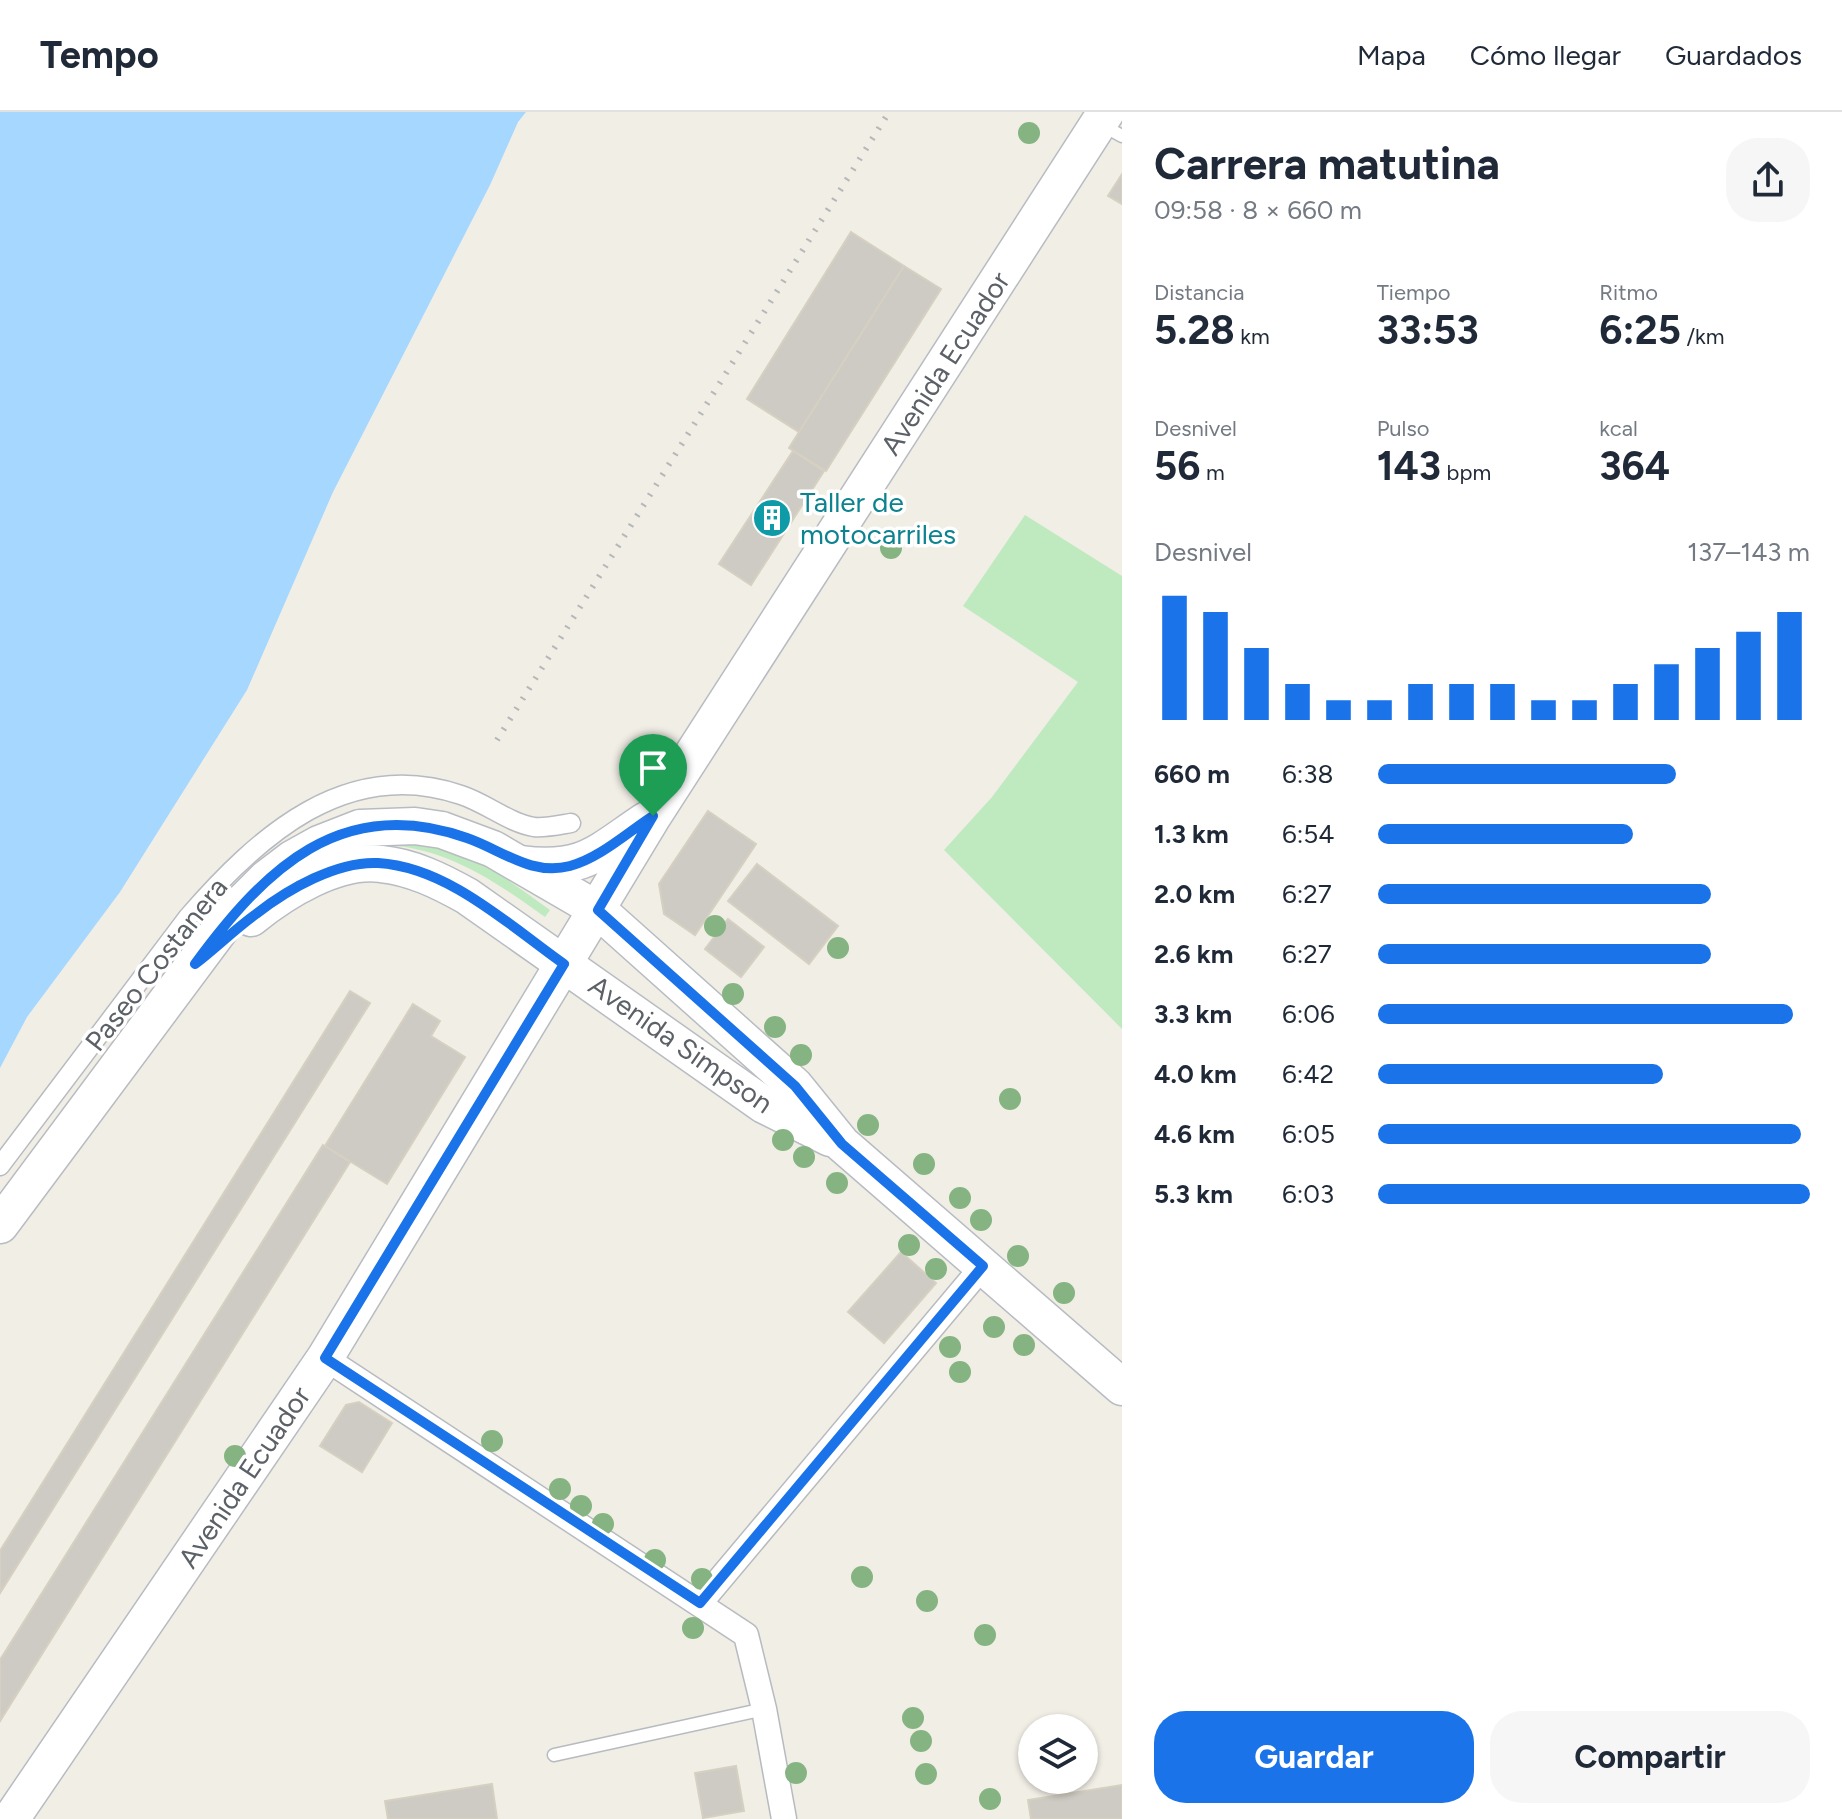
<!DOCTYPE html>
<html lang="es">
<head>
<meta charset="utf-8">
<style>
	:root { --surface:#fff; --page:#f6f6f7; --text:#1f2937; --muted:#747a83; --line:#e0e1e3; --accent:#1a73e8 }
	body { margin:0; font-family:Figtree,sans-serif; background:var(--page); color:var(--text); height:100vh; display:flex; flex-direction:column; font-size:30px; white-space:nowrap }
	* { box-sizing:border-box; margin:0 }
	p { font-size:26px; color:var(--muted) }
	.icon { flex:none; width:44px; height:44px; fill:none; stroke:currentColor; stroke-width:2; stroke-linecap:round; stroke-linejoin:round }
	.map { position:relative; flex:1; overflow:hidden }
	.details { display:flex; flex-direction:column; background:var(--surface); width:720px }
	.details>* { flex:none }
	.tools { position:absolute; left:1018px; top:1602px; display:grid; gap:16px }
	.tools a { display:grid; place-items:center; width:80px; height:80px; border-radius:50%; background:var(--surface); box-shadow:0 2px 6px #0004; font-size:40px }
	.pin { position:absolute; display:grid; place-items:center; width:68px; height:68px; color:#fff; margin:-82px -34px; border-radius:50% 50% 50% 0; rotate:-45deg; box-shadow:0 0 8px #0007 }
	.pin .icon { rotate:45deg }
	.round { display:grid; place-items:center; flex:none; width:84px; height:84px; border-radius:32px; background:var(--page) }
	.headline { display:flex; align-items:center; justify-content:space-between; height:136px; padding:0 32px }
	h1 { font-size:44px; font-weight:700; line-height:60px }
	.stats { display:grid; grid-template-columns:repeat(3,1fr); gap:12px; height:136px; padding:8px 32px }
	.stats div { display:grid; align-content:center }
	.stats b { font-size:40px; font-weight:700 }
	.stats small { font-size:22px; font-weight:400 }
	.stats p { font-size:22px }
	.chart { height:224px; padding:16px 32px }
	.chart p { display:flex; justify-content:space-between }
	.chart svg { width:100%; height:144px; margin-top:8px; stroke:var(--accent); stroke-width:6 }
	.cta { display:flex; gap:16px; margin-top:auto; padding:16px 32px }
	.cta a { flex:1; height:92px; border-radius:32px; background:var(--accent); color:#fff; font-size:32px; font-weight:700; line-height:92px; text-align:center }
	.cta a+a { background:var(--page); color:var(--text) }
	ul { padding:0 32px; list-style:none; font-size:26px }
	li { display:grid; grid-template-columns:128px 96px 1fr; align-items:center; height:60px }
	li i { height:20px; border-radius:10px; background:var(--accent) }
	header { display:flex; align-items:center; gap:48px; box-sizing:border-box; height:112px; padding:0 40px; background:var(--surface); border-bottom:2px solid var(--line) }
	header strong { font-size:38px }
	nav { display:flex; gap:44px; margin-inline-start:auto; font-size:28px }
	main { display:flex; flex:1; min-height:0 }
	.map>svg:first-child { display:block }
</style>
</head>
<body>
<header>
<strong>Tempo</strong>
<nav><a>Mapa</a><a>Cómo llegar</a><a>Guardados</a></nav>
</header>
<main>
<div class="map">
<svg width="1122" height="1707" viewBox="0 0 1122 1707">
	<rect width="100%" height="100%" fill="#f0eee5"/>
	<g fill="#bfeabf">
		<polygon points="1025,403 1122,464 1122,917 944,738 992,685 1078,570 963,494"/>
		<path d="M 357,728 C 381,730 407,729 431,733 C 475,741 515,773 550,798 L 545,805 C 490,765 432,726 360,734 Z"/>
	</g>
	<polygon fill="#a6d7ff" points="0,0 526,0 518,10 490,73 333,380 247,578 120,780 27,905 0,956"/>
	<g fill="#cdcbc3" stroke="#d6d0c2" stroke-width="2">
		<polygon points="1122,62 1122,92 1108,84"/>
		<polygon points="851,120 904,154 799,320 747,287"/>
		<polygon points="904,154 941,177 826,359 789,336"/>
		<polygon points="793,339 824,359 751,473 719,452"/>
		<polygon points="708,699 756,732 695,823 664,802 659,772"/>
		<polygon points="757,752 838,814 809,852 728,789"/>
		<polygon points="728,807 764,835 741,865 705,837"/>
		<polygon points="350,879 370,891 0,1481 0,1439"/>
		<polygon points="413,892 440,909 431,924 465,945 387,1072 325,1034"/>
		<polygon points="323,1033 350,1050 0,1609 0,1548"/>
		<polygon points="901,1140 936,1171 884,1231 848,1200"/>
		<polygon points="359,1290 392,1311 362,1360 320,1334 346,1293"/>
		<polygon points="736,1654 744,1699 703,1706 695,1661"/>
		<polygon points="492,1672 497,1707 388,1707 385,1689"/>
		<polygon points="1122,1673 1122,1707 1031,1707 1028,1688"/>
	</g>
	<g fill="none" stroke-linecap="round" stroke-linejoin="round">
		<g stroke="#b7bbc0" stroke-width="15">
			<g id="service">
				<polyline points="1102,13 1122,24"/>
				<polyline points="554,1643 764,1597"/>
			</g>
		</g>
		<g stroke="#b7bbc0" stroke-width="21">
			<path id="pedestrian" d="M 0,1054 L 188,805 C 258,724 347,644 461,683 C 486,691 509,711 534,715 C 546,716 559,713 571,711"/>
		</g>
		<g stroke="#b7bbc0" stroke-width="27">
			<g id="minor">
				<polyline points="325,1246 746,1523 764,1597 784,1707"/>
				<polyline points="700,1491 983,1154"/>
			</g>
		</g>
		<g stroke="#b8bcc2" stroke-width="39">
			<g id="secondary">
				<path d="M 521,752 C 583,760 597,741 645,709"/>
				<path d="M 251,806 C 283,780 337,746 381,752 C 412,755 440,769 467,784 L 764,993 L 830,1026"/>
				<polyline points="0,1113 233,800 267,766 292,747 319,732 360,716 415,714 442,718 493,737 598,798 795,974 842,1032 1122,1275"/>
				<polyline points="11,1707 325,1246 653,704 1106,0"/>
			</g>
		</g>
		<use href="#service" stroke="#fff" stroke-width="12"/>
		<use href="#pedestrian" stroke="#fff" stroke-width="18"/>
		<use href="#minor" stroke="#fff" stroke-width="24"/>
		<use href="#secondary" stroke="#fff" stroke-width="36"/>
		<polyline stroke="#b6b7b8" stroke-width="6" stroke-dasharray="2 10" stroke-linecap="butt" points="497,628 889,0"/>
	</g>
	<g fill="#85b482">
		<circle cx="1029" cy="21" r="11"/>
		<circle cx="891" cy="436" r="11"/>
		<circle cx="715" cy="814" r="11"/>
		<circle cx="838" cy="836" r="11"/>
		<circle cx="733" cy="882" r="11"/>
		<circle cx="775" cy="915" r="11"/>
		<circle cx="801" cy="943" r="11"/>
		<circle cx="1010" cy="987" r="11"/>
		<circle cx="868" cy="1013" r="11"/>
		<circle cx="783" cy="1028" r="11"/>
		<circle cx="804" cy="1045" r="11"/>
		<circle cx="924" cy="1052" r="11"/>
		<circle cx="837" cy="1071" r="11"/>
		<circle cx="960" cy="1086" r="11"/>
		<circle cx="981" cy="1108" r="11"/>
		<circle cx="909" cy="1133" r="11"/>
		<circle cx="1018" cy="1144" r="11"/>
		<circle cx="936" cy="1157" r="11"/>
		<circle cx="1064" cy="1181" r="11"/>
		<circle cx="994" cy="1215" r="11"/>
		<circle cx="1024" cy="1233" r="11"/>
		<circle cx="950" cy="1235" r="11"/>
		<circle cx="960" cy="1260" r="11"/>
		<circle cx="492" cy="1329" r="11"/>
		<circle cx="235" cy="1344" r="11"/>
		<circle cx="560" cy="1377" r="11"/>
		<circle cx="581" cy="1394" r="11"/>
		<circle cx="603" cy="1412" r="11"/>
		<circle cx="655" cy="1448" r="11"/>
		<circle cx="862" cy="1465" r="11"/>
		<circle cx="702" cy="1467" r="11"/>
		<circle cx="927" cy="1489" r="11"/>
		<circle cx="693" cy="1516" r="11"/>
		<circle cx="985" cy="1523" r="11"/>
		<circle cx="913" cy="1606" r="11"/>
		<circle cx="921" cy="1629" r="11"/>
		<circle cx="796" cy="1661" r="11"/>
		<circle cx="926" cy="1662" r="11"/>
		<circle cx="990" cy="1687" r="11"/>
	</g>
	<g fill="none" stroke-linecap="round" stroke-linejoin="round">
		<g stroke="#fff" stroke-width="16">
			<path id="route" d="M 653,704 L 598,798 L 795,974 L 842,1032 L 983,1154 L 700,1491 L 325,1246 L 564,852 C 510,814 448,755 378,751 C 337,749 288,777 256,802 C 235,817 216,836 195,852 C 264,758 341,681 467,726 C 502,738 530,764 570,754 C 600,746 628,720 653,704 Z"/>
		</g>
		<use href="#route" stroke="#1a73e8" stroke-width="10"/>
	</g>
	<defs>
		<g id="building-disc" transform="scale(2)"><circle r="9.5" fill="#0f9aa8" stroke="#fff"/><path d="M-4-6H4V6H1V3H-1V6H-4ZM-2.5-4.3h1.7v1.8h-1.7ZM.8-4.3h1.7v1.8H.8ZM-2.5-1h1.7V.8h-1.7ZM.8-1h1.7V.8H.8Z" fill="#fff"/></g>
	</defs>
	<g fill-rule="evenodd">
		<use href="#building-disc" x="772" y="406"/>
	</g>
	<g text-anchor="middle" stroke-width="7" stroke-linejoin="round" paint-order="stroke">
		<g font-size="28" fill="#5c6167" stroke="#fff">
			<text transform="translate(945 251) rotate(-57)" y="10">Avenida Ecuador</text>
			<text transform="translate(156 852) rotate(-52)" y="10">Paseo Costanera</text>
			<text transform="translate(681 932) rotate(35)" y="10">Avenida Simpson</text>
			<text transform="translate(244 1365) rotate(-56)" y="10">Avenida Ecuador</text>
		</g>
		<g font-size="28" fill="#0d838f" stroke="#fff" text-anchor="start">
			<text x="800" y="400">Taller de<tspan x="800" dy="32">motocarriles</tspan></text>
		</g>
	</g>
</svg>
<div class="tools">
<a><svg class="icon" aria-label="layers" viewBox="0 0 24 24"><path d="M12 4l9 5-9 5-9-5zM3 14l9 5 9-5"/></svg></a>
</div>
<div class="pin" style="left:653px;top:704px;background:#1e9e55"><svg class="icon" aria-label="arrive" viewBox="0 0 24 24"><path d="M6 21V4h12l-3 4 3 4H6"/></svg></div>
</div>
<section class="details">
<div class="headline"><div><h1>Carrera matutina</h1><p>09:58 · 8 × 660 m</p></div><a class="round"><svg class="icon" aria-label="share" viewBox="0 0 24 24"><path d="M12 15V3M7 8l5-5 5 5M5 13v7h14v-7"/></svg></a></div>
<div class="stats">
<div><p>Distancia</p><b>5.28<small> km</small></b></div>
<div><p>Tiempo</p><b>33:53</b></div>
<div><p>Ritmo</p><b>6:25<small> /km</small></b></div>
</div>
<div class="stats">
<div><p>Desnivel</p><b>56<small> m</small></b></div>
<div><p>Pulso</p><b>143<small> bpm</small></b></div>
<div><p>kcal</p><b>364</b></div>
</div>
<div class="chart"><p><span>Desnivel</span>137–143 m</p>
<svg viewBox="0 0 160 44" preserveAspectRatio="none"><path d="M5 44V6M15 44V11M25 44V22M35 44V33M45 44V38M55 44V38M65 44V33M75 44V33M85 44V33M95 44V38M105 44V38M115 44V33M125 44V27M135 44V22M145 44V17M155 44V11"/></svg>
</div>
<ul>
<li><b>660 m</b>6:38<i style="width:69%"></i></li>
<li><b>1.3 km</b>6:54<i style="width:59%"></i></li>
<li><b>2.0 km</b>6:27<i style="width:77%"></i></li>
<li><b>2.6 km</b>6:27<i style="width:77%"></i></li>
<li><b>3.3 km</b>6:06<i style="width:96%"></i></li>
<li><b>4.0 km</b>6:42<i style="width:66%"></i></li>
<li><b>4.6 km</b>6:05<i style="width:98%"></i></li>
<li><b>5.3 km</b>6:03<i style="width:100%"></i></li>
</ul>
<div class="cta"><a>Guardar</a><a>Compartir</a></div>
</section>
</main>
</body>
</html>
